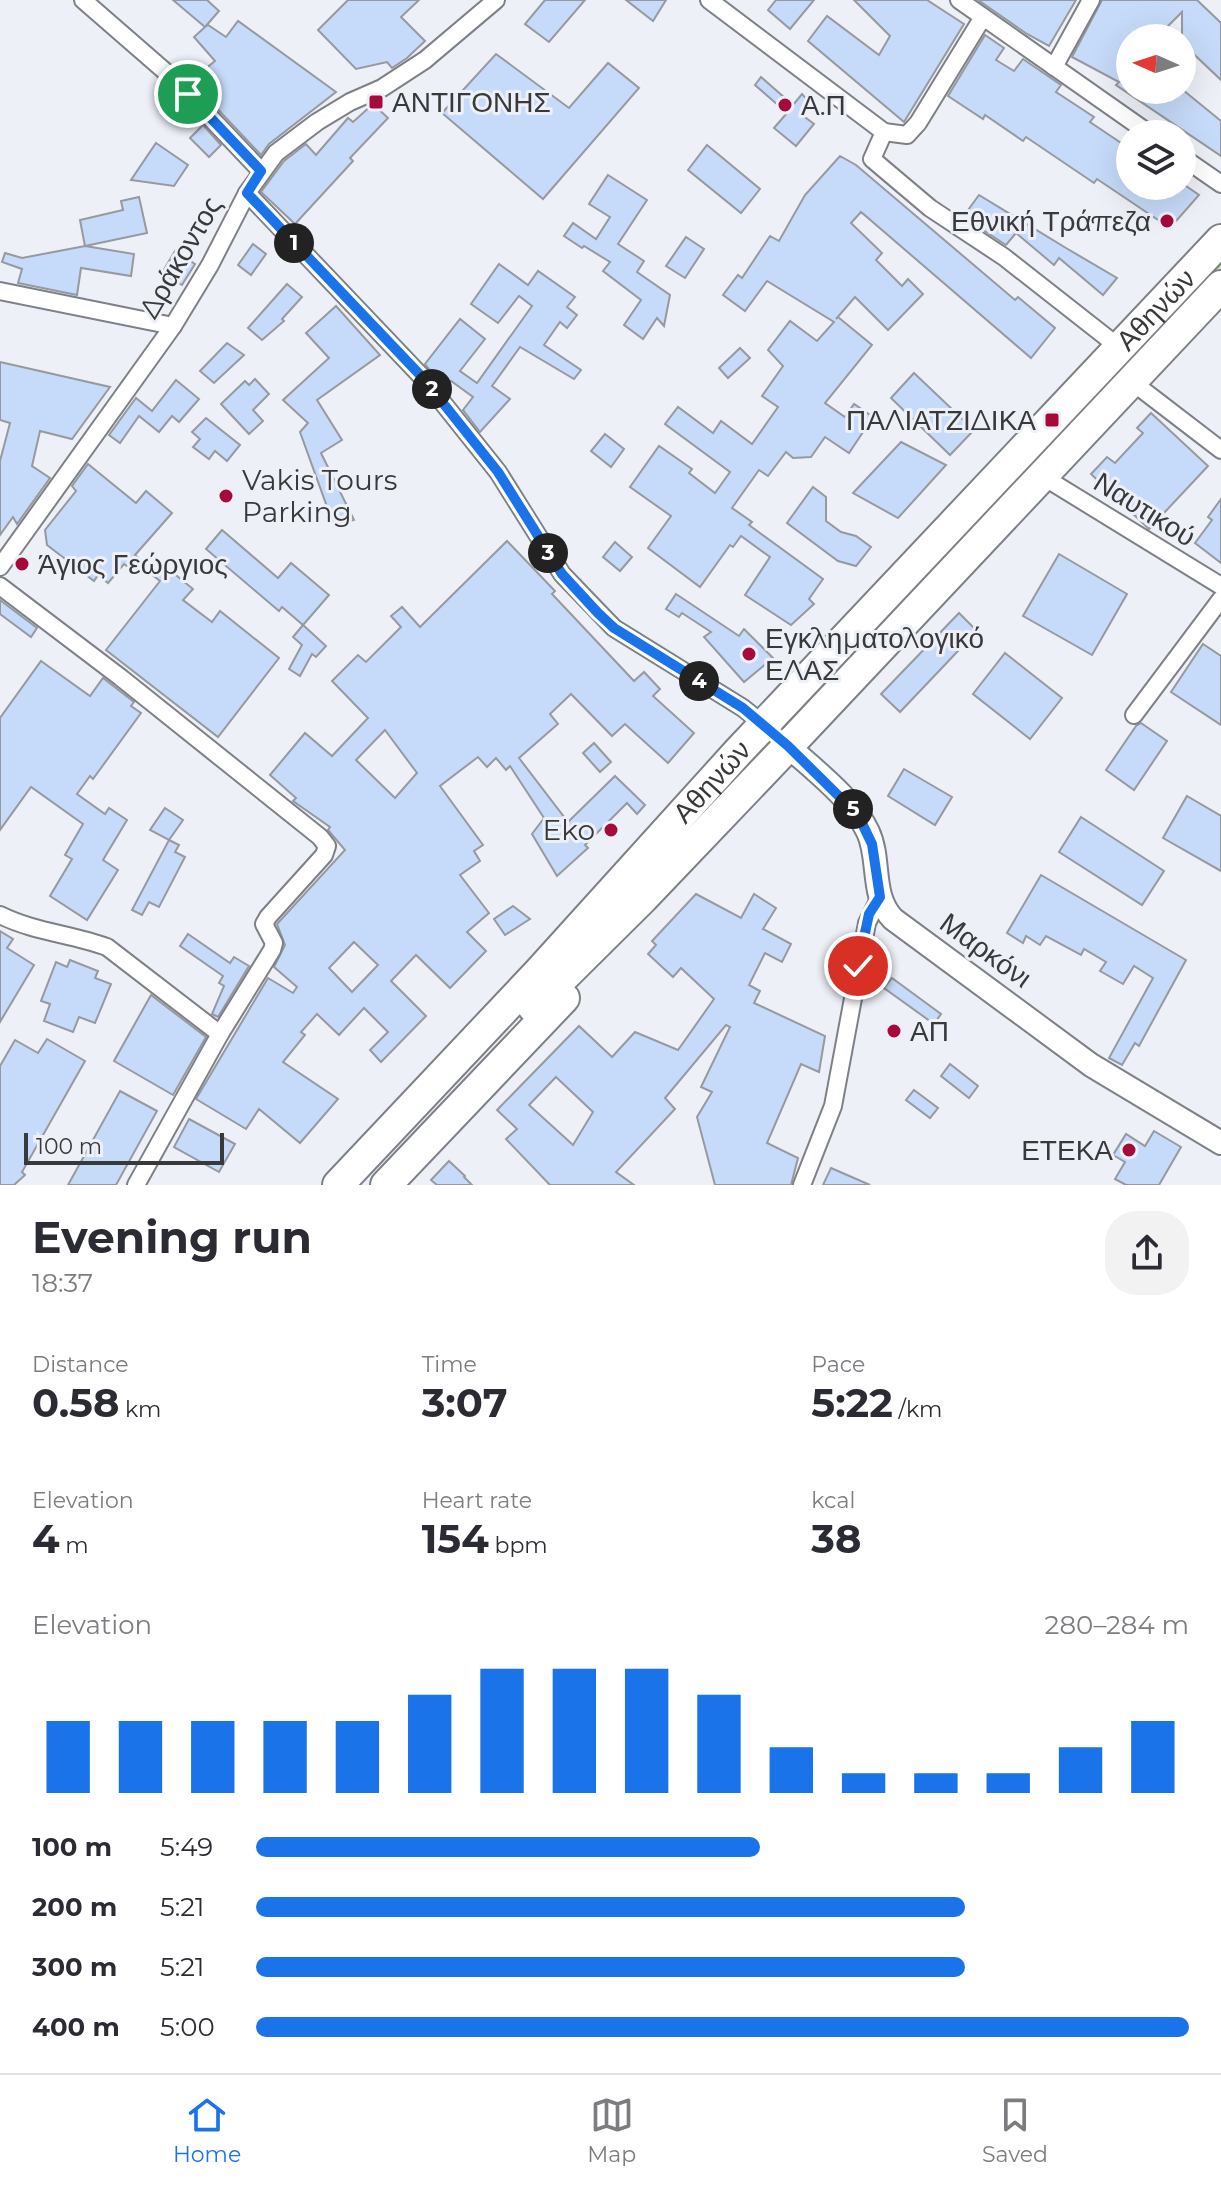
<!DOCTYPE html>
<html lang="en">
<head>
<meta charset="utf-8">
<style>
	:root { --surface:#fff; --page:#f2f2f3; --text:#2b2b33; --muted:#7c7c81; --line:#e1e1e2; --accent:#1a73e8 }
	body { margin:0; font-family:Montserrat,sans-serif; background:var(--page); color:var(--text); height:100vh; display:flex; flex-direction:column; font-size:30px; white-space:nowrap }
	* { box-sizing:border-box; margin:0 }
	p { font-size:26px; color:var(--muted) }
	.icon { flex:none; width:44px; height:44px; fill:none; stroke:currentColor; stroke-width:2; stroke-linecap:round; stroke-linejoin:round }
	.map { position:relative; height:1185px; overflow:hidden }
	.sheet { display:flex; flex-direction:column; background:var(--surface); flex:1 }
	.sheet>* { flex:none }
	.needle { width:52px; rotate:273deg }
	.fabs { position:absolute; left:1116px; top:24px; display:grid; gap:16px }
	.fabs a { display:grid; place-items:center; width:80px; height:80px; border-radius:50%; background:var(--surface); box-shadow:0 8px 32px #0002; font-size:40px }
	.scale { position:absolute; left:24px; bottom:20px; width:200px; box-sizing:border-box; padding-left:8px; border:4px solid #37393b; border-top:0; font-size:22px; line-height:28px; white-space:nowrap; color:#37393b; -webkit-text-stroke:6px #edf1f7; paint-order:stroke }
	.pin { position:absolute; display:grid; place-items:center; width:68px; height:68px; color:#fff; margin:-34px; border:4px solid #fff; border-radius:50%; box-shadow:0 2px 8px #0007 }
	.km { position:absolute; width:40px; height:40px; margin:-20px; border-radius:50%; background:#222; color:#fff; font-size:22px; line-height:40px; text-align:center }
	.round { display:grid; place-items:center; flex:none; width:84px; height:84px; border-radius:32px; background:var(--page) }
	.headline { display:flex; align-items:center; justify-content:space-between; height:136px; padding:0 32px }
	h1 { font-size:44px; font-weight:700; line-height:60px }
	.stats { display:grid; grid-template-columns:repeat(3,1fr); gap:12px; height:136px; padding:8px 32px }
	.stats div { display:grid; align-content:center }
	.stats b { font-size:40px; font-weight:700 }
	.stats small { font-size:22px; font-weight:400 }
	.stats p { font-size:22px }
	.chart { height:224px; padding:16px 32px }
	.chart p { display:flex; justify-content:space-between }
	.chart svg { width:100%; height:144px; margin-top:8px; stroke:var(--accent); stroke-width:6 }
	ul { padding:0 32px; list-style:none; font-size:26px }
	li { display:grid; grid-template-columns:128px 96px 1fr; align-items:center; height:60px }
	li i { height:20px; border-radius:10px; background:var(--accent) }
	.dock { display:flex; justify-content:space-around; align-items:center; height:112px; border-top:2px solid var(--line); background:var(--surface); font-size:22px; color:var(--muted) }
	.dock a { display:grid; justify-items:center; gap:4px }
	.dock .selected { color:var(--accent) }
	.map>svg:first-child { display:block }
</style>
</head>
<body>
<div class="map">
<svg width="1221" height="1185" viewBox="0 0 1221 1185">
	<rect width="100%" height="100%" fill="#edf1f7"/>
	<polygon fill="#c4d7b2" points="1221,252 1221,267 807,708 803,713 799,710"/>
	<g fill="#c6dbf9" stroke="#96999f" stroke-width="2" fill-rule="evenodd">
		<polygon points="173,0 207,0 219,11 205,27 208,25 226,37 238,21 336,92 269,144 261,155 196,86 188,83 215,61 194,37 205,27"/>
		<polygon points="348,0 419,0 401,17 425,41 407,58 392,68 387,62 356,69 318,30"/>
		<polygon points="545,0 585,0 549,42 525,24"/>
		<polygon points="626,0 666,0 653,21"/>
		<polygon points="776,0 814,0 790,29 768,10"/>
		<polygon points="854,0 927,0 964,24 904,122 808,41 827,16 879,55 890,36"/>
		<polygon points="978,0 1076,0 1049,46 1027,34"/>
		<polygon points="1102,0 1197,0 1221,23 1221,80 1182,43 1182,12 1157,37 1153,33 1149,38 1130,38 1130,90 1183,90 1221,121 1221,156 1116,85 1119,82 1072,57"/>
		<polygon points="985,35 1004,48 996,60 1014,71 1023,59 1061,85 1056,92 1094,117 1090,122 1130,149 1130,186 1186,186 1199,195 1170,228 1097,179 1094,183 1026,137 1023,141 985,115 983,119 948,96"/>
		<polygon points="496,54 569,108 608,63 639,88 543,199 442,113"/>
		<polygon points="761,77 793,105 802,94 812,105 802,115 814,124 796,146 774,128 787,113 755,85"/>
		<polygon points="373,104 388,118 350,158 353,161 295,224 261,192 284,161 306,144 316,155 348,118 353,122"/>
		<polygon points="203,125 221,145 209,157 190,138"/>
		<polygon points="156,143 188,165 174,186 131,180"/>
		<polygon points="707,145 760,189 741,213 688,170"/>
		<polygon points="840,156 856,165 1015,300 1018,297 1055,328 1031,358 861,212 851,223 882,253 876,260 902,286 908,279 923,294 888,330 855,297 836,319 838,317 872,345 825,403 845,417 854,404 873,417 849,453 825,437 811,457 793,458 786,452 768,476 759,470 732,508 752,522 749,525 823,579 809,599 814,604 791,625 745,595 770,557 741,536 733,547 730,545 700,587 648,548 671,516 630,487 659,446 692,469 689,473 715,493 730,472 665,424 678,407 713,433 721,421 752,444 778,407 762,396 783,366 768,350 790,321 817,341 834,322 767,281 745,311 723,295 738,275 742,278 770,236 779,241 805,195"/>
		<polygon points="608,175 647,200 618,244 644,261 637,272 670,295 664,326 657,318 643,339 624,325 641,300 603,271 610,262 584,246 582,248 564,236 573,223 596,239 610,217 589,204"/>
		<polygon points="979,195 1066,248 1117,278 1103,295 1059,258 1054,265 1016,233 1006,245 963,217"/>
		<polygon points="139,197 147,233 85,246 80,220 123,210 121,201"/>
		<polygon points="686,237 704,249 685,278 666,266"/>
		<polygon points="253,244 266,254 251,275 238,265"/>
		<polygon points="85,246 134,254 131,276 81,268 77,295 18,283 22,269 2,262 5,253 22,258"/>
		<polygon points="175,251 195,264 182,285 162,273"/>
		<polygon points="499,264 528,285 538,271 575,297 567,307 577,315 567,328 560,322 544,345 581,370 574,379 520,347 492,386 510,399 480,432 463,410 473,397 451,381 445,389 425,364 460,319 485,339 460,371 477,383 532,306 519,296 498,323 471,304"/>
		<polygon points="287,284 302,297 282,319 284,321 262,340 248,328"/>
		<polygon points="336,306 380,355 317,400 342,440 321,453 354,520 334,526 300,432 308,423 283,400 329,358 306,333"/>
		<polygon points="227,343 244,355 214,383 200,371"/>
		<polygon points="740,348 750,358 728,378 719,368"/>
		<polygon points="0,362 110,387 72,439 40,431 32,466 50,478 17,524 13,517 0,535 0,461 10,423 0,420"/>
		<polygon points="914,373 974,430 950,455 891,398"/>
		<polygon points="255,379 269,394 253,410 263,421 249,434 221,404 245,381 249,385"/>
		<polygon points="176,380 199,399 179,422 172,416 159,432 139,416 120,443 109,435 136,398 152,411"/>
		<polygon points="1151,413 1208,466 1149,529 1091,474 1107,457 1115,463 1143,433 1137,428"/>
		<polygon points="206,418 240,445 227,461 215,451 209,459 193,447 200,439 192,432"/>
		<polygon points="605,434 624,449 611,467 591,451"/>
		<polygon points="901,442 946,465 898,518 853,493"/>
		<polygon points="88,464 136,503 146,491 172,513 135,555 142,561 134,571 124,564 108,583 98,575 94,581 47,545 45,530 76,491 72,486"/>
		<polygon points="813,487 826,497 826,521 841,532 856,536 871,547 856,566 838,561 787,523"/>
		<polygon points="1221,499 1221,563 1195,543 1212,520 1208,517"/>
		<polygon points="222,530 278,578 291,563 329,595 303,625 282,607 279,611 206,549"/>
		<path d="M 507,541 L 555,591 L 552,594 L 634,681 L 644,672 L 660,689 L 653,696 L 694,733 L 668,763 L 625,724 L 612,736 L 571,694 L 550,714 L 558,724 L 519,758 L 568,822 L 615,776 L 645,805 L 637,814 L 627,803 L 585,845 L 588,848 L 557,876 L 532,834 L 544,818 L 510,766 L 506,770 L 496,758 L 487,767 L 478,757 L 440,786 L 483,845 L 474,851 L 480,861 L 460,875 L 489,913 L 467,932 L 486,951 L 450,988 L 416,955 L 391,981 L 426,1016 L 381,1062 L 370,1050 L 388,1032 L 364,1008 L 339,1035 L 317,1014 L 301,1032 L 305,1035 L 283,1062 L 338,1099 L 300,1143 L 259,1109 L 246,1129 L 196,1099 L 268,978 L 293,993 L 297,987 L 274,967 L 285,945 L 277,924 L 345,850 L 328,830 L 330,827 L 293,801 L 296,798 L 270,775 L 305,733 L 332,756 L 368,718 L 332,681 L 358,655 L 366,662 L 401,627 L 391,616 L 402,607 L 420,627 ZM 385,730 L 417,773 L 395,798 L 356,760 ZM 354,942 L 378,965 L 352,992 L 329,968 Z"/>
		<polygon points="615,542 632,557 620,571 603,557"/>
		<polygon points="1059,554 1127,594 1092,655 1023,616"/>
		<polygon points="160,562 193,589 183,600 212,622 220,611 279,658 218,737 106,650 160,581 151,574"/>
		<polygon points="676,594 739,636 744,629 773,658 744,682 704,637 711,632 682,613 679,617 666,609"/>
		<polygon points="0,600 37,628 31,637 0,614"/>
		<polygon points="959,613 977,631 900,712 881,694"/>
		<polygon points="303,625 326,646 316,657 312,654 300,676 289,669 302,645 293,637"/>
		<polygon points="1203,644 1221,656 1221,725 1171,692"/>
		<polygon points="1005,653 1062,698 1030,739 973,694"/>
		<polygon points="41,661 90,696 103,678 134,702 131,706 141,713 93,779 90,776 77,794 105,814 109,808 127,820 103,860 118,870 87,920 50,896 72,859 65,855 83,824 31,787 0,830 0,718"/>
		<polygon points="1141,723 1167,741 1134,790 1106,770 1136,726"/>
		<polygon points="594,743 611,762 600,772 583,753"/>
		<polygon points="904,769 952,797 935,825 888,796"/>
		<polygon points="1187,796 1221,816 1221,871 1163,838"/>
		<polygon points="165,808 183,820 169,840 150,830"/>
		<polygon points="1081,817 1164,871 1142,905 1059,852"/>
		<polygon points="169,840 179,845 175,852 185,857 159,907 149,902 142,915 132,910"/>
		<polygon points="1041,875 1186,960 1139,1046 1135,1043 1122,1065 1109,1058 1153,978 1134,966 1123,984 1100,971 1106,962 1084,949 1081,955 1046,936 1040,945 1026,936 1023,943 1007,933"/>
		<path d="M 696,894 L 741,918 L 754,894 L 776,908 L 763,929 L 791,944 L 782,962 L 765,953 L 749,985 L 760,991 L 754,1003 L 825,1036 L 819,1072 L 801,1064 L 767,1143 L 798,1158 L 791,1185 L 715,1185 L 697,1117 L 712,1092 L 701,1087 L 730,1027 L 726,1025 L 665,1098 L 675,1109 L 616,1172 L 634,1185 L 550,1185 L 506,1139 L 517,1129 L 497,1110 L 579,1026 L 612,1057 L 635,1032 L 678,1050 L 714,999 L 681,968 L 673,977 L 648,954 L 656,945 L 652,941 ZM 556,1077 L 593,1112 L 573,1145 L 529,1105 Z"/>
		<polygon points="513,906 530,919 505,935 494,919"/>
		<polygon points="0,931 13,939 7,948 34,965 0,1022"/>
		<polygon points="188,934 230,963 234,957 249,966 218,1017 212,1014 224,986 219,983 223,976 180,946"/>
		<polygon points="70,960 98,971 95,978 111,984 95,1023 79,1017 73,1032 44,1021 50,1004 41,1001 56,962 67,967"/>
		<polygon points="892,978 941,1014 934,1024 884,988"/>
		<polygon points="151,995 206,1037 173,1095 114,1061"/>
		<polygon points="47,1039 85,1061 22,1172 25,1175 14,1185 0,1185 0,1066 15,1040 38,1053"/>
		<polygon points="950,1064 978,1086 969,1098 941,1076"/>
		<polygon points="914,1090 938,1108 930,1118 906,1100"/>
		<polygon points="120,1091 157,1111 116,1185 68,1185"/>
		<polygon points="189,1119 235,1144 219,1172 174,1147"/>
		<polygon points="1154,1131 1181,1147 1159,1185 1126,1185 1115,1179 1125,1162 1113,1155 1126,1134 1145,1146"/>
		<polygon points="449,1161 465,1176 464,1177 472,1185 437,1185 431,1180"/>
		<polygon points="831,1168 870,1185 823,1185"/>
	</g>
	<g fill="none" stroke-linecap="round" stroke-linejoin="round">
		<g stroke="#7d8186" stroke-width="20">
			<g id="street">
				<polyline points="83,0 175,80"/>
				<polyline points="709,0 884,132 872,159 930,208 1004,257 1120,348"/>
				<polyline points="959,0 1150,134"/>
				<polyline points="1054,67 1091,0"/>
				<polyline points="188,94 261,171"/>
				<polyline points="884,132 907,135 918,123 983,17"/>
				<polyline points="1182,157 1221,184"/>
				<polyline points="247,193 423,378 498,472 562,574 614,628 743,708 768,728"/>
				<polyline points="0,291 173,326"/>
				<polyline points="1131,381 1221,450"/>
				<polyline points="1042,476 1221,586"/>
				<polyline points="0,567 173,326 210,265 247,193 276,153 317,122 350,102 382,88 425,60 496,0"/>
				<polyline points="0,586 120,677 320,837 327,846 324,855 268,917 264,924 274,943 272,950 220,1034 136,1185"/>
				<polyline points="1134,715 1221,599"/>
				<path d="M 0,915 C 34,932 72,934 107,947 L 220,1034"/>
				<polyline points="802,1185 833,1106 867,923 880,897"/>
			</g>
		</g>
		<g stroke="#7d8186" stroke-width="26">
			<path id="secondary" d="M 788,746 C 815,771 852,798 868,832 C 881,860 870,895 893,919 L 1091,1065 L 1221,1143"/>
		</g>
		<g stroke="#7d8186" stroke-width="34">
			<g id="highway">
				<polyline points="533,1007 643,898 788,746 1221,286"/>
				<path id="s1" d="M 338,1185 L 539,972 L 738,752 L 1221,240"/>
				<polyline points="386,1185 564,998"/>
			</g>
		</g>
		<use href="#street" stroke="#fff" stroke-width="16"/>
		<use href="#secondary" stroke="#fff" stroke-width="22"/>
		<use href="#highway" stroke="#fff" stroke-width="30"/>
	</g>
	<g fill="none" stroke-linecap="round" stroke-linejoin="round">
		<g stroke="#fff" stroke-width="16">
			<polyline id="route" points="188,94 261,171 247,193 423,378 498,472 562,574 598,613 614,628 743,708 788,746 858,815 872,844 880,897 869,914 858,966"/>
		</g>
		<use href="#route" stroke="#1a73e8" stroke-width="10"/>
	</g>
	<g fill="#a50a3b" stroke="#edf1f7" stroke-width="3">
		<rect x="368" y="94" width="16" height="16" rx="4"/>
		<circle cx="785" cy="105" r="8"/>
		<circle cx="1167" cy="221" r="8"/>
		<rect x="1044" y="412" width="16" height="16" rx="4"/>
		<circle cx="226" cy="496" r="8"/>
		<circle cx="22" cy="564" r="8"/>
		<circle cx="749" cy="654" r="8"/>
		<circle cx="611" cy="830" r="8"/>
		<circle cx="894" cy="1031" r="8"/>
		<circle cx="1129" cy="1150" r="8"/>
	</g>
	<g text-anchor="middle" stroke-width="6" stroke-linejoin="round" paint-order="stroke">
		<g font-size="28" fill="#37393b" stroke="#edf1f7" text-anchor="start">
			<text x="392" y="112">ΑΝΤΙΓΟΝΗΣ</text>
			<text x="801" y="115">Α.Π</text>
			<text x="1151" y="231" text-anchor="end">Εθνική Τράπεζα</text>
			<text x="1036" y="430" text-anchor="end">ΠΑΛΙΑΤΖΙΔΙΚΑ</text>
			<text x="242" y="490">Vakis Tours<tspan x="242" dy="32">Parking</tspan></text>
			<text x="38" y="574">Άγιος Γεώργιος</text>
			<text x="765" y="648">Εγκληματολογικό<tspan x="765" dy="32">ΕΛΑΣ</tspan></text>
			<text x="595" y="840" text-anchor="end">Eko</text>
			<text x="910" y="1041">ΑΠ</text>
			<text x="1113" y="1160" text-anchor="end">ΕΤΕΚΑ</text>
		</g>
		<g font-size="28" fill="#37393b" stroke="#edf1f7">
			<text transform="translate(180 257) rotate(-60)" y="10">Δράκοντος</text>
			<text dy="10" stroke="none"><textPath href="#s1" startOffset="1198">Αθηνών</textPath></text>
			<text transform="translate(1145 509) rotate(32)" y="10">Ναυτικού</text>
			<text dy="10" stroke="none"><textPath href="#s1" startOffset="550">Αθηνών</textPath></text>
			<text transform="translate(986 950) rotate(36)" y="10">Μαρκόνι</text>
		</g>
	</g>
</svg>
<div class="fabs">
<a><svg class="needle" viewBox="-14 -14 28 28"><path d="M0-13l5 13h-10z" fill="#e53935"/><path d="M0 13l5-13h-10z" fill="#7c7c81"/></svg></a>
<a><svg class="icon" aria-label="layers" viewBox="0 0 24 24"><path d="M12 4l9 5-9 5-9-5zM3 14l9 5 9-5"/></svg></a>
</div>
<div class="scale">100 m</div>
<div class="pin" style="left:188px;top:94px;background:#1e9e55"><svg class="icon" aria-label="arrive" viewBox="0 0 24 24"><path d="M6 21V4h12l-3 4 3 4H6"/></svg></div>
<div class="pin" style="left:858px;top:966px;background:#d93025"><svg class="icon" aria-label="check" viewBox="0 0 24 24"><path d="M5 12l5 5 9-10"/></svg></div>
<b class="km" style="left:294px;top:243px">1</b>
<b class="km" style="left:432px;top:389px">2</b>
<b class="km" style="left:548px;top:553px">3</b>
<b class="km" style="left:699px;top:681px">4</b>
<b class="km" style="left:853px;top:809px">5</b>
</div>
<section class="sheet">
<div class="headline"><div><h1>Evening run</h1><p>18:37</p></div><a class="round"><svg class="icon" aria-label="share" viewBox="0 0 24 24"><path d="M12 15V3M7 8l5-5 5 5M5 13v7h14v-7"/></svg></a></div>
<div class="stats">
<div><p>Distance</p><b>0.58<small> km</small></b></div>
<div><p>Time</p><b>3:07</b></div>
<div><p>Pace</p><b>5:22<small> /km</small></b></div>
</div>
<div class="stats">
<div><p>Elevation</p><b>4<small> m</small></b></div>
<div><p>Heart rate</p><b>154<small> bpm</small></b></div>
<div><p>kcal</p><b>38</b></div>
</div>
<div class="chart"><p><span>Elevation</span>280–284 m</p>
<svg viewBox="0 0 160 44" preserveAspectRatio="none"><path d="M5 44V22M15 44V22M25 44V22M35 44V22M45 44V22M55 44V14M65 44V6M75 44V6M85 44V6M95 44V14M105 44V30M115 44V38M125 44V38M135 44V38M145 44V30M155 44V22"/></svg>
</div>
<ul>
<li><b>100 m</b>5:49<i style="width:54%"></i></li>
<li><b>200 m</b>5:21<i style="width:76%"></i></li>
<li><b>300 m</b>5:21<i style="width:76%"></i></li>
<li><b>400 m</b>5:00<i style="width:100%"></i></li>
</ul>
</section>
<nav class="dock">
<a class="selected"><svg class="icon" aria-label="home" viewBox="0 0 24 24"><path d="M3 11l9-7 9 7M6 9v11h12V9"/></svg>Home</a>
<a><svg class="icon" aria-label="map" viewBox="0 0 24 24"><path d="M3 6l6-2 6 2 6-2v14l-6 2-6-2-6 2zM9 4v14M15 6v14"/></svg>Map</a>
<a><svg class="icon" aria-label="saved" viewBox="0 0 24 24"><path d="M7 4h10v16l-5-4-5 4z"/></svg>Saved</a>
</nav>
</body>
</html>
